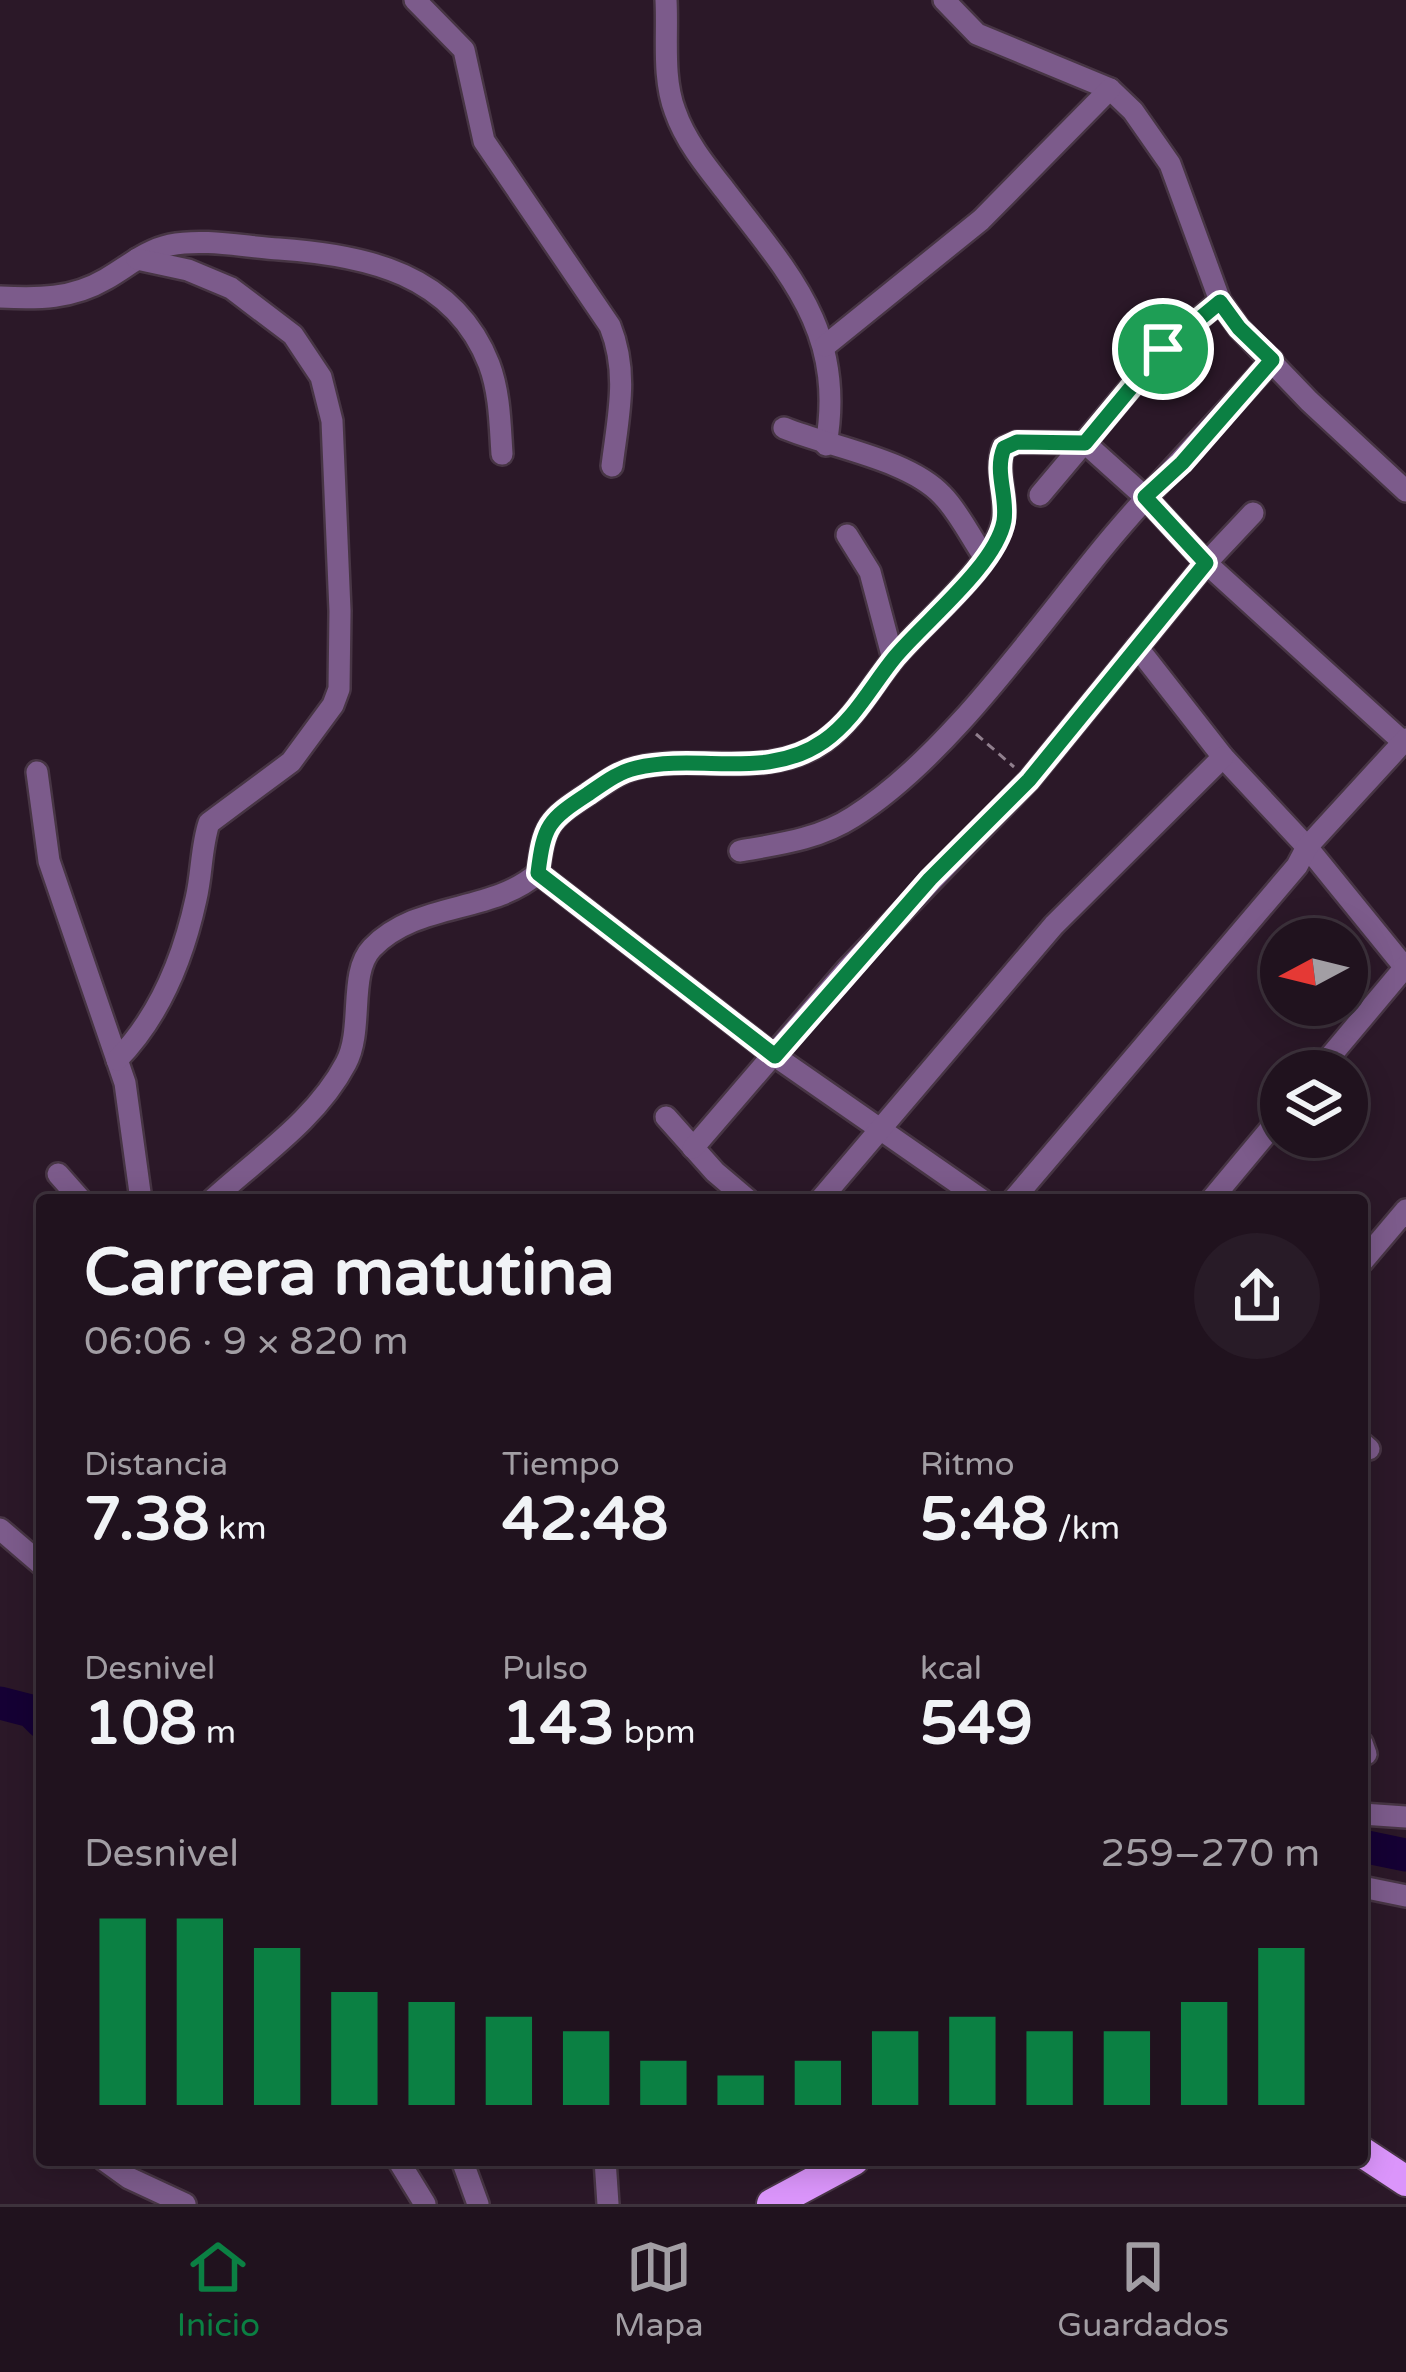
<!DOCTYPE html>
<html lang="es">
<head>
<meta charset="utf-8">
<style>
	:root { --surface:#20121e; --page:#281b27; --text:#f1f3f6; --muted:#a29ea4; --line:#3d323c; --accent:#0b8043 }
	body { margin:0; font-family:"Varela Round",sans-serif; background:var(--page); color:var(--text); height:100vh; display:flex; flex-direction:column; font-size:45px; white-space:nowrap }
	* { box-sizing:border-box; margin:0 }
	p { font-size:39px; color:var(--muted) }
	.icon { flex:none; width:66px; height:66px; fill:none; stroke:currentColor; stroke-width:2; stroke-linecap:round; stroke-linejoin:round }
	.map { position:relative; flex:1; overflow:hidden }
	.sheet { position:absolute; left:36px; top:1194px; width:1332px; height:972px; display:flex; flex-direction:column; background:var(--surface); border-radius:12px; box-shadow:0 6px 30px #0003,0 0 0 3px var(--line) }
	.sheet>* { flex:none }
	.needle { width:78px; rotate:263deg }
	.buttons { position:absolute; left:1260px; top:918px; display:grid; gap:24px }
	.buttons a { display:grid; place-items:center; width:108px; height:108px; border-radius:50%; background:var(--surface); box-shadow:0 6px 30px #0003,0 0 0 3px var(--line); font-size:60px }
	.pin { position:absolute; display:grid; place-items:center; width:102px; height:102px; color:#fff; margin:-51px; border:6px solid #fff; border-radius:50%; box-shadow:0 3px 12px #0007 }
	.round { display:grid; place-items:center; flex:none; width:126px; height:126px; border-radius:63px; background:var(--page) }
	.summary { display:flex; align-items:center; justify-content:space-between; height:204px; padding:0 48px }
	h1 { font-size:66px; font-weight:800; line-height:90px }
	.stats { display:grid; grid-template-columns:repeat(3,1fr); gap:18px; height:204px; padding:12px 48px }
	.stats div { display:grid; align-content:center }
	.stats b { font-size:60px; font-weight:800 }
	.stats small { font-size:33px; font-weight:400 }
	.stats p { font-size:33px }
	.chart { height:336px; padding:24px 48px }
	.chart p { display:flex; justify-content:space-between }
	.chart svg { width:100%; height:216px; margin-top:12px; stroke:var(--accent); stroke-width:6 }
	.tabs { display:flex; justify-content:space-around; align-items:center; height:168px; border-top:3px solid var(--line); background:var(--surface); font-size:33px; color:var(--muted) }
	.tabs a { display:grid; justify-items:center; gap:6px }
	.tabs .selected { color:var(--accent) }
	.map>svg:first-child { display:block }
</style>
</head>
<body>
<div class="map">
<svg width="1406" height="2204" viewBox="0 0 1406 2204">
	<rect width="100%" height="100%" fill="#2b1828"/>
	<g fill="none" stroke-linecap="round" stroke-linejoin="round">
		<g stroke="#150034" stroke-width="33">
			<polyline points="0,1703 31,1711 42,1722"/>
			<polyline points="1362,1846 1406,1855"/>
		</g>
		<g stroke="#473544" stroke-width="26">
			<g id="minor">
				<path d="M 415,0 L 464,50 L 484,141 L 610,326 C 629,373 618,417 612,466"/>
				<path d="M 666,0 C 668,35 662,77 675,111 C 685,140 705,165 724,189 C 789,274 846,331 826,445"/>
				<polyline points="944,0 977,34 1110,89 1133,111 1170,164 1220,301 1239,328 1309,401 1406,491"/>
				<path d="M 0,297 C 38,299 72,299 106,279 C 127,267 146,250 170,245 C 204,238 245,247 279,249 C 366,255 454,274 489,364 C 500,393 500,425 502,454"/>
				<polyline points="825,346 981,220 1110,89"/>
				<path d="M 784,428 C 830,447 908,459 942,495 C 959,512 971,538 985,558"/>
				<polyline points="1040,495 1163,349 1220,301"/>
				<polyline points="847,535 870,572 893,659"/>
				<polyline points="1137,647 1223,757 1307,847 1406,969"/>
				<polyline points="37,772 49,861 125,1083 141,1200"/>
				<path d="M 740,851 C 780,844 819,839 853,817 C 947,758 1035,630 1107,543 C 1159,480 1218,422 1272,360"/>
				<polyline points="538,873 775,1056 982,1200"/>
				<path d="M 117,1060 C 160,1016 183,959 196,899 C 202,874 201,847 209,823 L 291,762 L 333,705 L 339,689 L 340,611 L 332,421 L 321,377 L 293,335 L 231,288 L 188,270 L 137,259"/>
				<polyline points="1318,1071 1406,966"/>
				<polyline points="666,1117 715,1172 748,1200"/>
				<polyline points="693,1148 847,969 1029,780 1206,563 1253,513"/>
				<polyline points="58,1174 81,1200"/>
				<path d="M 212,1200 C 259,1157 316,1120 346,1063 C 364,1029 348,973 372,948 C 417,901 491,914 538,873 C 544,825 548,820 588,794 C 604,784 618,772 636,768 C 697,753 760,779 817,746 C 852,725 870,687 895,657 C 924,622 995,565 1003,521 C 1008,497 995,472 1003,448 L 1017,442 L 1085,443 L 1145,497 L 1206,563 L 1403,742"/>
				<polyline points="820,1200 1054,925 1223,757"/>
				<polyline points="1013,1200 1297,866 1307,847 1406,739"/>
				<polyline points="1211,1200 1281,1116"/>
				<polyline points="1362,1262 1406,1210"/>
				<polyline points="1362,1443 1369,1449"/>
				<polyline points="0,1529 42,1565"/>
				<polyline points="1362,1743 1366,1754 1362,1754"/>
				<polyline points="1362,1814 1406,1817"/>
				<polyline points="1362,1887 1406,1896"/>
				<polyline points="104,2160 129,2178 185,2204"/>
				<polyline points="398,2160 425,2204"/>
				<polyline points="462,2160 478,2204"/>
				<polyline points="605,2160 608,2204"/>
			</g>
		</g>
		<g stroke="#473544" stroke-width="34">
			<g id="primary">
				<polyline points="1362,2152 1406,2181"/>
				<polyline points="772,2204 854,2160"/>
			</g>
		</g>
		<polyline stroke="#907f8d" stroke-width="3" stroke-dasharray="9 6" stroke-linecap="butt" points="976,734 1014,767"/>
		<use href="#minor" stroke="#7c5b8b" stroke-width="21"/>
		<use href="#primary" stroke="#db95fb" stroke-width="30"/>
	</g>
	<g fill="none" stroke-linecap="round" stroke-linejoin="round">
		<g stroke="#fff" stroke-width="24">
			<path id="route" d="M 1220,302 L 1239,328 L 1272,360 L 1182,463 L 1145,497 L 1206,563 L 1029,780 L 930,879 L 775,1056 L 538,873 C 544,825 548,820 588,794 C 604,783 618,772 636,768 C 700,753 767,781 824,741 C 855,719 872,685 895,657 C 924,622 996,565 1004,521 C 1008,496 994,472 1004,448 L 1017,442 L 1085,443 L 1163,349 Z"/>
		</g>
		<use href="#route" stroke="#0b8043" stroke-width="15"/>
	</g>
</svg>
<div class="buttons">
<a><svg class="needle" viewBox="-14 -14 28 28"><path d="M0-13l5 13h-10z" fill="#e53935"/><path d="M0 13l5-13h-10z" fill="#a29ea4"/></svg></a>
<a><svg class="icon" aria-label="layers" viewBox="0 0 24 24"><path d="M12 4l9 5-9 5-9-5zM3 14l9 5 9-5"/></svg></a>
</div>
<div class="pin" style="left:1163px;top:349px;background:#1e9e55"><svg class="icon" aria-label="arrive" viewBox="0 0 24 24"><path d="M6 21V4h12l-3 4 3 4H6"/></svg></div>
<section class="sheet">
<div class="summary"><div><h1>Carrera matutina</h1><p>06:06 · 9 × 820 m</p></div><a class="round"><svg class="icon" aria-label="share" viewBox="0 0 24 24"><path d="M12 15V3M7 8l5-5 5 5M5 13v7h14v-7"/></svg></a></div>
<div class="stats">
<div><p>Distancia</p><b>7.38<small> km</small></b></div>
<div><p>Tiempo</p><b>42:48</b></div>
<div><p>Ritmo</p><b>5:48<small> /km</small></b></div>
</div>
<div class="stats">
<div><p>Desnivel</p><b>108<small> m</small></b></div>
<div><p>Pulso</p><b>143<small> bpm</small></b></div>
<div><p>kcal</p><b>549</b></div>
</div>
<div class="chart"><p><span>Desnivel</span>259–270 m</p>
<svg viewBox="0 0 160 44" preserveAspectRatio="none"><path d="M5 44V6M15 44V6M25 44V12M35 44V21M45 44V23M55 44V26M65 44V29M75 44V35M85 44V38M95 44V35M105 44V29M115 44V26M125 44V29M135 44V29M145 44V23M155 44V12"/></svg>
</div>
</section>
</div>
<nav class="tabs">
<a class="selected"><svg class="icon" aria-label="home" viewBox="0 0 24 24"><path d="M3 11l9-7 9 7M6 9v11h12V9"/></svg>Inicio</a>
<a><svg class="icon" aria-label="map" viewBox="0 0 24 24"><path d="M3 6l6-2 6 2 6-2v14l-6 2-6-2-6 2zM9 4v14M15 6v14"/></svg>Mapa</a>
<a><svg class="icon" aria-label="saved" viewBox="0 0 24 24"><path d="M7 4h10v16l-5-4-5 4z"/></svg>Guardados</a>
</nav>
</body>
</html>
